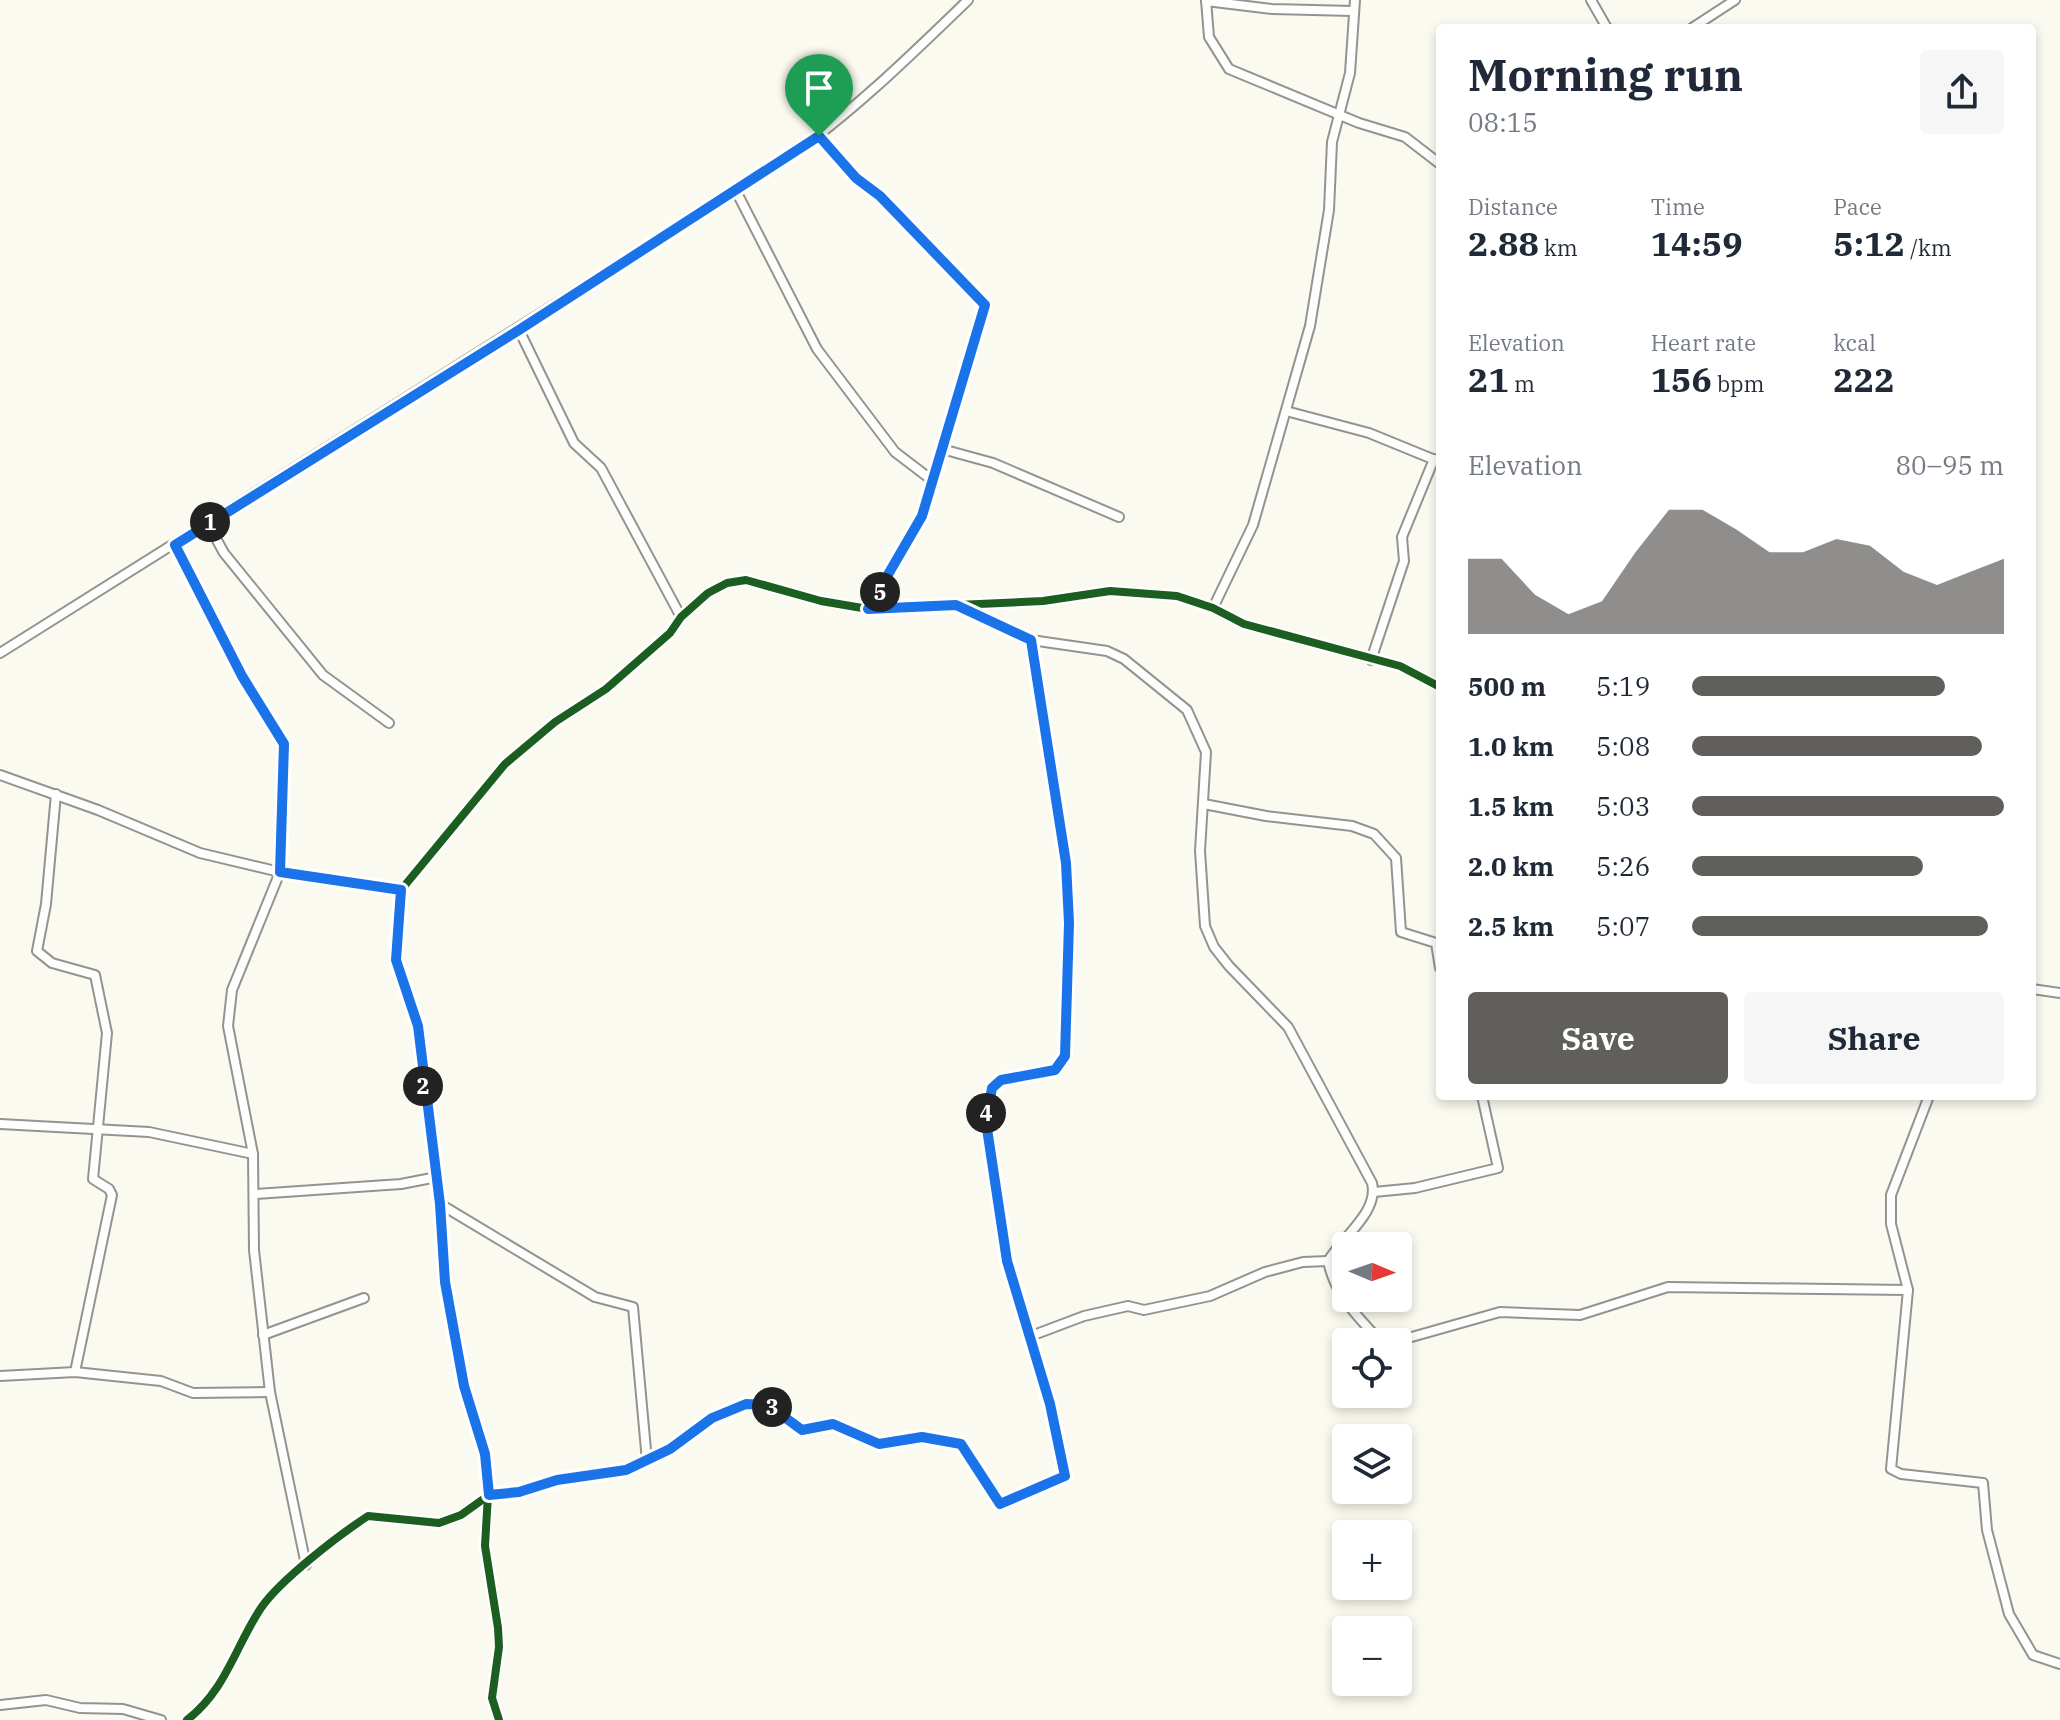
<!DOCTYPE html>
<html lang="en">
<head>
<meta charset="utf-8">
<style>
	:root { --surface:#fff; --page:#f6f6f7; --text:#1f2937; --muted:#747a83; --accent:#605f5c }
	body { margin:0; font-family:"IBM Plex Serif",serif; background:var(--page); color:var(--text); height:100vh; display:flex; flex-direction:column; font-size:30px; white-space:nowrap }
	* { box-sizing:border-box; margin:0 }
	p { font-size:26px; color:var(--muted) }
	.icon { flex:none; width:44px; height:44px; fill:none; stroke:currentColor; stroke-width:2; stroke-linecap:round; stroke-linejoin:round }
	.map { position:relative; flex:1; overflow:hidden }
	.sheet { position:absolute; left:1436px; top:24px; width:600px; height:1076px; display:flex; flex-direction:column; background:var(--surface); border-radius:8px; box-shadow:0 4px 12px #0003 }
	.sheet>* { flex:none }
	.needle { width:52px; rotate:92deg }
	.tools { position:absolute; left:1332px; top:1232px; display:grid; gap:16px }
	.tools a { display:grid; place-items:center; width:80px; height:80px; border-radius:8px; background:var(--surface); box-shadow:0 4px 12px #0003; font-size:40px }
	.pin { position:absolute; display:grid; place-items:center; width:68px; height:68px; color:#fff; margin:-82px -34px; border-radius:50% 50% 50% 0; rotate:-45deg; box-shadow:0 0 8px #0007 }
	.pin .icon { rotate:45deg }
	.km { position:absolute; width:40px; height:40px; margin:-20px; border-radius:50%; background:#222; color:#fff; font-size:22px; line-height:40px; text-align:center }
	.round { display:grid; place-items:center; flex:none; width:84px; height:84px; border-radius:8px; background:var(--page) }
	.head { display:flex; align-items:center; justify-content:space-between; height:136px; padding:0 32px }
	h1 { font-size:44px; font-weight:700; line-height:60px }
	.stats { display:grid; grid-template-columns:repeat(3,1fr); gap:12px; height:136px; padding:8px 32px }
	.stats div { display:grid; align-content:center }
	.stats b { font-size:34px; font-weight:700 }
	.stats small { font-size:22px; font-weight:400 }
	.stats p { font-size:22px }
	.chart { height:224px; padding:16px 32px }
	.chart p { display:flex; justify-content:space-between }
	.chart svg { width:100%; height:144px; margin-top:8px; fill:var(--accent); opacity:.7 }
	.action { display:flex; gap:16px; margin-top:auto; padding:16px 32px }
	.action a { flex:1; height:92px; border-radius:8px; background:var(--accent); color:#fff; font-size:32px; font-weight:700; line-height:92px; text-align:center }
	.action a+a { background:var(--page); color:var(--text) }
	ul { padding:0 32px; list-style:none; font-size:26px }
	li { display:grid; grid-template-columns:128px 96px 1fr; align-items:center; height:60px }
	li i { height:20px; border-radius:10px; background:var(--accent) }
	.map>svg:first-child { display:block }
</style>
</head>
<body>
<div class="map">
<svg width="2060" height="1720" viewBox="0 0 2060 1720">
	<rect width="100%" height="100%" fill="#fbfaf0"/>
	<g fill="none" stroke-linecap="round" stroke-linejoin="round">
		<g stroke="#94938f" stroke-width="12">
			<g id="street">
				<polyline points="1206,0 1209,37 1229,69 1359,123 1405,137 1440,164"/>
				<polyline points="1591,0 1607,28"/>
				<polyline points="1206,1 1272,9 1353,11"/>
				<polyline points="1692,28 1735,0"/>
				<polyline points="819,136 856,178 880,196 985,305 922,516 868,609"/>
				<polyline points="736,191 817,349 895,452 933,481"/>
				<polyline points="519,330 574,443 601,468 681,617"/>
				<polyline points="1286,411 1369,433 1440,462"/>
				<polyline points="942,449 993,463 1119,517"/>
				<polyline points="208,524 224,553 323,675 389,723"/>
				<polyline points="175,545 242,676 284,744 280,872 232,990 228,1026 253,1154 254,1250 270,1392 306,1565"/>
				<path d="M 957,606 L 1031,640 L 1107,651 L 1124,659 L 1187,710 L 1206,752 L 1200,851 L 1205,926 L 1214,947 L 1229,966 L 1288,1027 L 1372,1183 C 1379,1212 1343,1236 1328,1261 C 1335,1295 1355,1313 1377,1338 L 1401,1340 L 1500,1312 L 1580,1315 L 1668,1287 L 1908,1290"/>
				<polyline points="1213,608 1253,525 1310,326 1329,210 1332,142 1350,73 1355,0"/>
				<path d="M 0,653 L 783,161 C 850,115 909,57 968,0"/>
				<polyline points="1371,660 1404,561 1402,537 1434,459"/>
				<polyline points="0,775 98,810 200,853 280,872 401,890"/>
				<polyline points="56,794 46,904 37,951 52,963 95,975 107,1033 93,1179 109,1189 112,1195 75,1372"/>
				<polyline points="1204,804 1266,816 1352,826 1374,834 1396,858 1401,932 1436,943 1440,968"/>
				<polyline points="2032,989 2060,993"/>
				<polyline points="1929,1096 1891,1195 1891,1224 1908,1290 1891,1469 1901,1474 1983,1483 1987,1530 2009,1614 2033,1655 2060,1664"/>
				<polyline points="0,1124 149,1132 253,1154"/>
				<polyline points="1374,1192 1415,1188 1498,1168 1482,1096"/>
				<polyline points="256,1194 401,1184 437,1177"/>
				<polyline points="440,1204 595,1297 633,1307 647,1461"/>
				<polyline points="263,1335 364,1298"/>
				<polyline points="1031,1336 1084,1316 1128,1306 1144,1310 1210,1296 1265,1272 1303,1262 1328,1261"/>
				<polyline points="0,1376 75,1372 161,1381 193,1393 270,1392"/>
				<polyline points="0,1705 46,1700 80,1708 123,1709 161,1720"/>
				<path d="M 187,1720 C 226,1690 235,1647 261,1608 C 280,1580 339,1535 368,1516 L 439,1523 L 461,1515 L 489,1495 L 519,1492 L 557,1480 L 626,1470 L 670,1449 L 712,1418 L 746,1404 L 768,1405 L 802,1430 L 833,1424 L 879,1444 L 922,1437 L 961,1444 L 1000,1504 L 1065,1476 L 1050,1404 L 1007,1261 L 986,1122 L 992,1088 L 1001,1080 L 1055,1070 L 1065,1056 L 1069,923 L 1066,863 L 1031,640"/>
				<polyline points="499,1720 492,1698 499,1647 498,1628 485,1546 489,1477 453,1336 441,1256 440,1204 418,1026 394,945 401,890 505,764 555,722 606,689 670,633 681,617 708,593 727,583 746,580 821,601 868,609 1043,601 1110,591 1177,596 1213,608 1244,624 1400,666 1440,687"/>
			</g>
		</g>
		<use href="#street" stroke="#fefefd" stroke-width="8"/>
		<g stroke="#fff" stroke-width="13">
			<g id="cycleway">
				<path d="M 187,1720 C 226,1690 235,1647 261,1608 C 280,1580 339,1535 368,1516 L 439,1523 L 461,1515 L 489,1495 L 519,1492 L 557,1480 L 626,1470 L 670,1449 L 712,1418 L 746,1404 L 768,1405 L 802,1430 L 833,1424 L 879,1444 L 922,1437 L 961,1444 L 1000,1504 L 1065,1476 L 1050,1404 L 1007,1261 L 986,1122 L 992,1088 L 1001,1080 L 1055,1070 L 1065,1056 L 1069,923 L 1066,863 L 1031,640"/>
				<polyline points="499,1720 492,1698 499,1647 498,1628 485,1546 489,1477 453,1336 441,1256 440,1204 418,1026 394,945 401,890 505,764 555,722 606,689 670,633 681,617 708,593 727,583 746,580 821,601 868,609 1043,601 1110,591 1177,596 1213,608 1244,624 1400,666 1440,687"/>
			</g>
		</g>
		<use href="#cycleway" stroke="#1b5e20" stroke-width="8"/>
	</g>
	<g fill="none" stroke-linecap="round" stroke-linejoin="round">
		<g stroke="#fff" stroke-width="16">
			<polygon id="route" points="819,136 856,178 880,196 985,305 922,516 868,609 956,605 1031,640 1066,863 1069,923 1065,1056 1055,1070 1001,1080 992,1088 986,1122 1007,1261 1050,1404 1065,1476 1000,1504 961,1444 922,1437 879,1444 833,1424 802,1430 768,1405 746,1404 712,1418 670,1449 626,1470 557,1480 519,1492 489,1495 485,1454 464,1386 445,1282 440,1204 418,1026 396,960 401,890 280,872 284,744 242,676 175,545 519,330"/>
		</g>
		<use href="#route" stroke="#1a73e8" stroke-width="10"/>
	</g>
</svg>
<div class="tools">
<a><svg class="needle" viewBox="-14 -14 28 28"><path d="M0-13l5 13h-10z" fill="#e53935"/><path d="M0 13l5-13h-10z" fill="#747a83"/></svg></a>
<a><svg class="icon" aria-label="locate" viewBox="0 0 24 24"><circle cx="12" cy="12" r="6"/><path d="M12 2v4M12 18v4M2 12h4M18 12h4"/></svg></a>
<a><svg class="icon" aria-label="layers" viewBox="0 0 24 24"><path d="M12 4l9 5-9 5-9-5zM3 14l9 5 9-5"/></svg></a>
<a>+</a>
<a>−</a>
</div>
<div class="pin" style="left:819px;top:136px;background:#1e9e55"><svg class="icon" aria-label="arrive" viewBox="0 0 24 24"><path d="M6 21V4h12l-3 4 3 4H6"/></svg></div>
<b class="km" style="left:210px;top:522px">1</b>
<b class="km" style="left:423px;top:1086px">2</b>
<b class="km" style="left:772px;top:1407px">3</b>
<b class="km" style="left:986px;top:1113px">4</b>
<b class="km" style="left:880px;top:592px">5</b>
<section class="sheet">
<div class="head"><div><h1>Morning run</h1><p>08:15</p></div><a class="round"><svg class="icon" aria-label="share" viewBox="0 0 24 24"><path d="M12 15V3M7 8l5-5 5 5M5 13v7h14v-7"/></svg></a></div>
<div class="stats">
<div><p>Distance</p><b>2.88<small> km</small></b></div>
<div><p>Time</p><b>14:59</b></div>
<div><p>Pace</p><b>5:12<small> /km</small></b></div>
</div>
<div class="stats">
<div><p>Elevation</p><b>21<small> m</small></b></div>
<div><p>Heart rate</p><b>156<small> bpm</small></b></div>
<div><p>kcal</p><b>222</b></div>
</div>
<div class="chart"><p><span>Elevation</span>80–95 m</p>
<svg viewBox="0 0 160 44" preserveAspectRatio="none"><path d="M0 44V21L10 21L20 32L30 38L40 34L50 19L60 6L70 6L80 12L90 19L100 19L110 15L120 17L130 25L140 29L150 25L160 21V44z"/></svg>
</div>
<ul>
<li><b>500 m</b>5:19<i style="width:81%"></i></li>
<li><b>1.0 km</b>5:08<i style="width:93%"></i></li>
<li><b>1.5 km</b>5:03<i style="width:100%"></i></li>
<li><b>2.0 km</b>5:26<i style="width:74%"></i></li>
<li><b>2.5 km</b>5:07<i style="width:95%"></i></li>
</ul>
<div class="action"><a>Save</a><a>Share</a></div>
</section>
</div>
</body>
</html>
